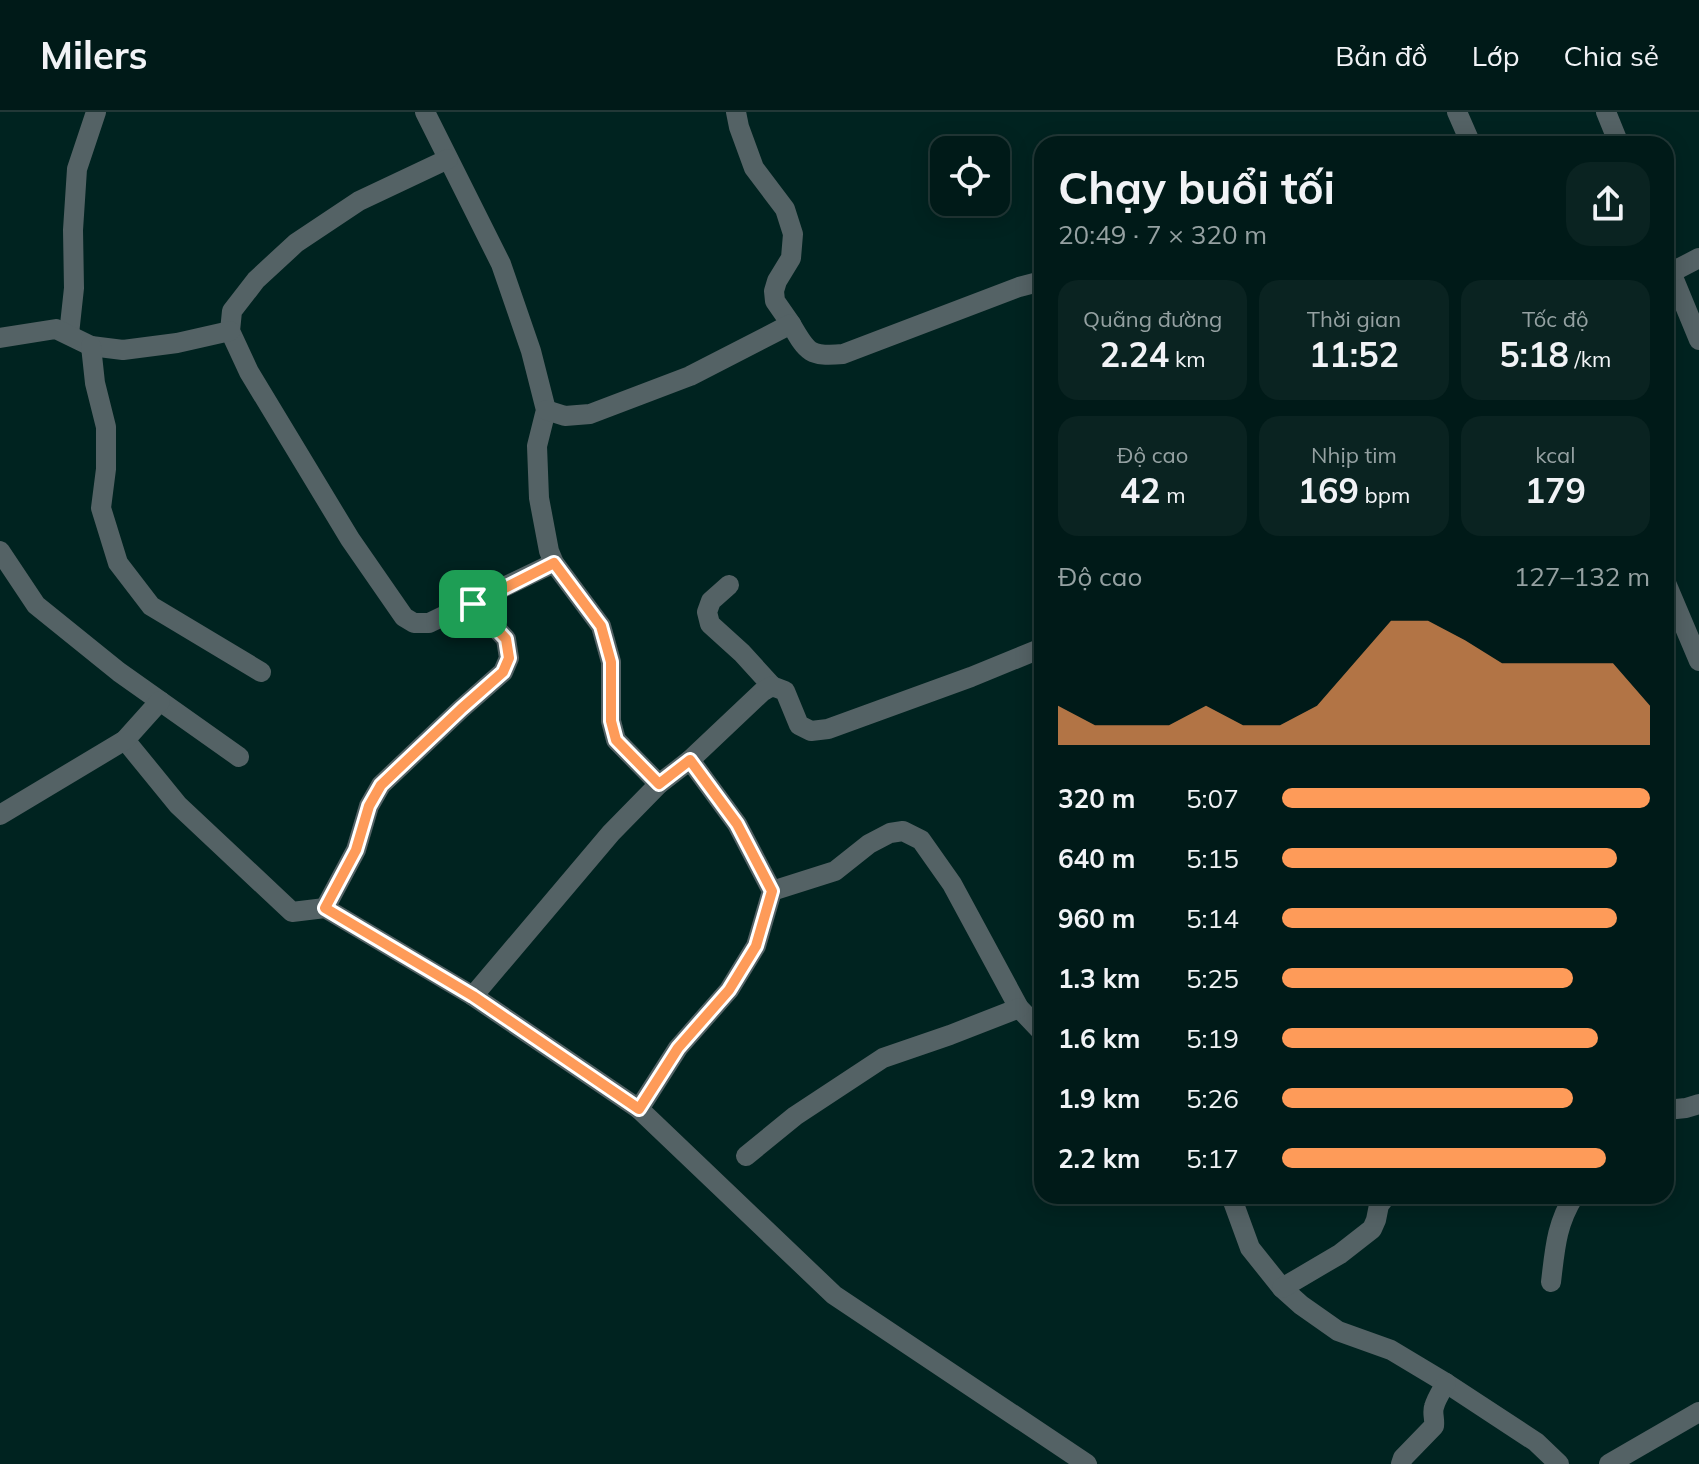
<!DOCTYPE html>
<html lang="vi">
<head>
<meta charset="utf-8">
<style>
	:root { --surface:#001a18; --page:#0a2321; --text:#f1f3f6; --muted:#95a1a2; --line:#223837; --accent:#fe9b59 }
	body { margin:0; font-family:Mulish,sans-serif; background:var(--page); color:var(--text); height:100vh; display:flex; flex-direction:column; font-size:30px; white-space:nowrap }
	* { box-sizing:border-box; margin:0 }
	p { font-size:26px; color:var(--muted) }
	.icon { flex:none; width:44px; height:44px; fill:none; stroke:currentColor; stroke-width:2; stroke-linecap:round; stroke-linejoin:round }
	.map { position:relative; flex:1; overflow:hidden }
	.panel { position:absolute; left:1034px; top:24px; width:640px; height:1068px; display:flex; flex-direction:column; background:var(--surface); border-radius:24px; box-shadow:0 4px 20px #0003,0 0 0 2px var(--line) }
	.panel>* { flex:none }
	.tools { position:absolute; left:930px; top:24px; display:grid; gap:16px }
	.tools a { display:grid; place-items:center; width:80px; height:80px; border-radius:16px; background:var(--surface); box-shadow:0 4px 20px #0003,0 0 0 2px var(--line); font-size:40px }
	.pin { position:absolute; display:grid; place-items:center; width:68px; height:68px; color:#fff; margin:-34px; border-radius:16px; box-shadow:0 4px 12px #0006 }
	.round { display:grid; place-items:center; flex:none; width:84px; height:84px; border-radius:24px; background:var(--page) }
	.overview { display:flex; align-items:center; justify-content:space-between; height:136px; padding:0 24px }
	h1 { font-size:44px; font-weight:700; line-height:60px }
	.figures { display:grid; grid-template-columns:repeat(3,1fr); gap:12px; height:136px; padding:8px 24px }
	.figures div { display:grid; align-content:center; border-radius:20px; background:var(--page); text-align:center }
	.figures b { font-size:34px; font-weight:700 }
	.figures small { font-size:22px; font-weight:400 }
	.figures p { font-size:22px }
	.chart { height:224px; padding:16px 24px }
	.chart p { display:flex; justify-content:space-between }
	.chart svg { width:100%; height:144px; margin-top:8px; fill:var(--accent); opacity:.7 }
	ul { padding:0 24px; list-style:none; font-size:26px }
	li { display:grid; grid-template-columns:128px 96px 1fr; align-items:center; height:60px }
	li i { height:20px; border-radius:10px; background:var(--accent) }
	header { display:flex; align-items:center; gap:48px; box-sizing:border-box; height:112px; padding:0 40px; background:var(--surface); border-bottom:2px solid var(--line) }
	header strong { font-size:38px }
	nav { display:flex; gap:44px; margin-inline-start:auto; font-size:28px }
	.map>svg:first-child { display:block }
</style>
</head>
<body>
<header>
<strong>Milers</strong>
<nav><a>Bản đồ</a><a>Lớp</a><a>Chia sẻ</a></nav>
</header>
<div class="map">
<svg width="1699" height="1352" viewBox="0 0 1699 1352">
	<rect width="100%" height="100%" fill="#002320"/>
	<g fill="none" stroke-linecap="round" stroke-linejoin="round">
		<g stroke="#546265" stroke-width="20">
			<polyline points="425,0 501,152 531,239 546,298 537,334 539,386 549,439 554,451 601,514 611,550 611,609 616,628 659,672"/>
			<polyline points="736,0 739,15 754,56 785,97 793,122 791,146 777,169 774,179 775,189 791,212"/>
			<polyline points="1457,0 1471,32"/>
			<polyline points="1606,0 1619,32"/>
			<polyline points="448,47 359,89 296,131 256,168 232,199 230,219 249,260 350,427 404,505 414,511 429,511 554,451"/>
			<polyline points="1666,148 1699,228"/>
			<polyline points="1666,163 1699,146"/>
			<polyline points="69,222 74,176 73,118 77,57 96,0"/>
			<polyline points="0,226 56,217 91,234 123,238 177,231 230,219"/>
			<polyline points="91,234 95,271 106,315 106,357 101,396 118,451 151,494 261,560"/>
			<path d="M 546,298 L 565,304 L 590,302 L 690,264 L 791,212 C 807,240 809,245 843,242 L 1019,175 L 1042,169"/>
			<polyline points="0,439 36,493 119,560 239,645"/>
			<polyline points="1666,471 1699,549"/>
			<polyline points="729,473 711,489 707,500 710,512 742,541 772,574"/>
			<polyline points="125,628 178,693 292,800 325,796 473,884 639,997 834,1183 1087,1352"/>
			<polyline points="0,703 125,628 160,589"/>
			<polyline points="772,779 835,759 869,732 890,721 903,719 921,728 952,772 1019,896 1042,920"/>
			<polyline points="325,796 356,738 369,694 381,673 461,597 503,560 509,546 506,527 473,492"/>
			<polyline points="473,884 611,721 659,672 690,648 762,580 772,574 785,579 799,613 811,619 828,617 971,565 1042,536"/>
			<polyline points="639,997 678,936 729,878 756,834 772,779 737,712 690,648"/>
			<polyline points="1666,998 1686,996 1699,992"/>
			<polyline points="746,1044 795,1004 883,946 950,923 1019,896"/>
			<polyline points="1231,1084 1250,1136 1282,1176 1301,1193 1338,1219 1391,1238 1446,1271 1536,1330 1559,1352"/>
			<path d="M 1551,1170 C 1555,1137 1556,1113 1574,1084"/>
			<polyline points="1282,1176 1340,1142 1372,1117 1376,1108 1379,1093 1386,1084"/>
			<path d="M 1401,1352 L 1403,1346 L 1434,1314 C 1435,1307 1432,1301 1434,1295 C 1436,1287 1442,1278 1446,1271"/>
			<polyline points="1609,1352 1699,1300"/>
		</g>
	</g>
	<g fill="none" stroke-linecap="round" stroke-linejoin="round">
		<g stroke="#fff" stroke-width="16">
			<polygon id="route" points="554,451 601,514 611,550 611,609 616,628 659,672 690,648 737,712 772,779 756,834 729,878 678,936 639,997 473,884 325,796 356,738 369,694 381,673 461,597 503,560 509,546 506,527 473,492"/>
		</g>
		<use href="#route" stroke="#fe9b59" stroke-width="10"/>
	</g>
</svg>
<div class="tools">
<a><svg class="icon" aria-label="locate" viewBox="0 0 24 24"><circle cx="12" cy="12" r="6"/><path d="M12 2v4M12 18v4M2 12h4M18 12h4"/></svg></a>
</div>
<div class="pin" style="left:473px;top:492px;background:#1e9e55"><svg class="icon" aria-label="arrive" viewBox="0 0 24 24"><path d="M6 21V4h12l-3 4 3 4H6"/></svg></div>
<section class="panel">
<div class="overview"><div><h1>Chạy buổi tối</h1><p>20:49 · 7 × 320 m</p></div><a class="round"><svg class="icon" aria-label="share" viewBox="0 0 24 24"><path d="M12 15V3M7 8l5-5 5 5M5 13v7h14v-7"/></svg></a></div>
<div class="figures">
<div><p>Quãng đường</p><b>2.24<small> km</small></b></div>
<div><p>Thời gian</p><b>11:52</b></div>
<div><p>Tốc độ</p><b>5:18<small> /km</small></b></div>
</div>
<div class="figures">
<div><p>Độ cao</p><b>42<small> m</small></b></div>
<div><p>Nhịp tim</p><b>169<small> bpm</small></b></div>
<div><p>kcal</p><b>179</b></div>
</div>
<div class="chart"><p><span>Độ cao</span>127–132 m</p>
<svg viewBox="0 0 160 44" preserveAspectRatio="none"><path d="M0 44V32L10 38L20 38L30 38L40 32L50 38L60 38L70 32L80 19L90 6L100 6L110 12L120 19L130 19L140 19L150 19L160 32V44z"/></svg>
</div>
<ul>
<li><b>320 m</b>5:07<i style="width:100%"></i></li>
<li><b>640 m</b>5:15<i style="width:91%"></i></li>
<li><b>960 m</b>5:14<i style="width:91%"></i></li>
<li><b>1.3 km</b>5:25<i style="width:79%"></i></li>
<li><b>1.6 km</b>5:19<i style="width:86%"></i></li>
<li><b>1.9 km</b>5:26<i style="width:79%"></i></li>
<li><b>2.2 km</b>5:17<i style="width:88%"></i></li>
</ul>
</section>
</div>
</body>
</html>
